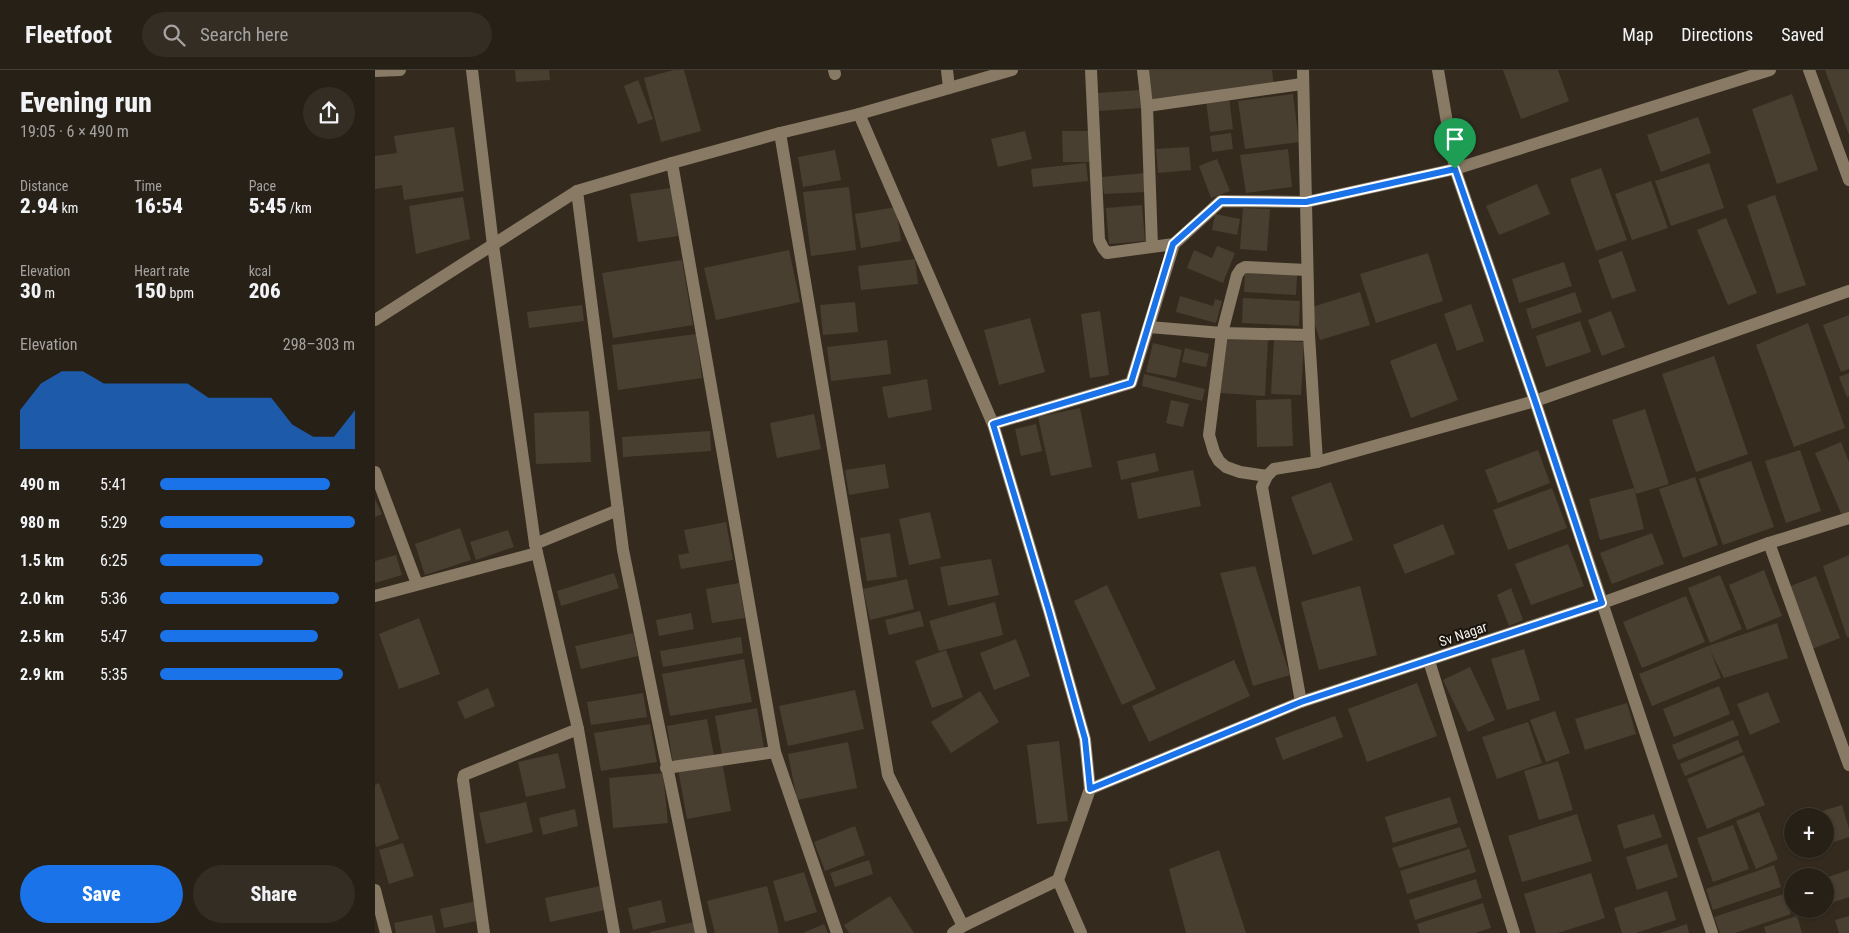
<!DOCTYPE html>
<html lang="en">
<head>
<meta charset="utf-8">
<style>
	:root { --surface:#272016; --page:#332d23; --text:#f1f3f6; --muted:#a4a3a1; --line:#433e35; --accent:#1a73e8 }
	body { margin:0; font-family:"Roboto Condensed",sans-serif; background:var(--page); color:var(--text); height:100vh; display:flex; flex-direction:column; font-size:19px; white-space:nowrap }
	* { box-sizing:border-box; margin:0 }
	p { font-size:16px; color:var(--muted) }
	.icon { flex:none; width:28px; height:28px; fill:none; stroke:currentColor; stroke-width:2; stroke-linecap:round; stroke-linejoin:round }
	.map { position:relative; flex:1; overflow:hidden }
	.sheet { display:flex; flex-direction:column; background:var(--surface); width:375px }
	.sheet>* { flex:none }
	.controls { position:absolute; left:1409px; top:738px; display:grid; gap:10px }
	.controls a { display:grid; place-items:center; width:50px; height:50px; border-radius:50%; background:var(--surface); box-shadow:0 1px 4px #0004,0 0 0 1px var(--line); font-size:25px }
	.pin { position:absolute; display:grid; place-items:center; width:42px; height:42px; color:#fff; margin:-51px -21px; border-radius:50% 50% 50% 0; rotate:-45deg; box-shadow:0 0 5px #0007 }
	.pin .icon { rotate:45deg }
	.round { display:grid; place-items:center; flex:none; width:52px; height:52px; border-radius:26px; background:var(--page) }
	.overview { display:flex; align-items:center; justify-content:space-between; height:85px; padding:0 20px }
	h1 { font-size:28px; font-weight:800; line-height:38px }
	.metrics { display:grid; grid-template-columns:repeat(3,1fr); gap:8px; height:85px; padding:5px 20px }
	.metrics div { display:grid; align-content:center }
	.metrics b { font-size:21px; font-weight:800 }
	.metrics small { font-size:14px; font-weight:400 }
	.metrics p { font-size:14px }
	.chart { height:140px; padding:10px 20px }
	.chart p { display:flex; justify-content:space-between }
	.chart svg { width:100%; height:90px; margin-top:5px; fill:var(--accent); opacity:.7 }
	.action { display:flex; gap:10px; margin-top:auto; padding:10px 20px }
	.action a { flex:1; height:58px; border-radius:30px; background:var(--accent); color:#fff; font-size:20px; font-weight:800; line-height:58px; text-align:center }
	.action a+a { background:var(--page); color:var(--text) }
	ul { padding:0 20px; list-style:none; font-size:16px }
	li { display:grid; grid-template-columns:80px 60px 1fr; align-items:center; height:38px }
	li i { height:12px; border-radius:6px; background:var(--accent) }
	header { display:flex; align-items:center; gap:30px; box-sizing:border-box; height:70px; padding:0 25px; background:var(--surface); border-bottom:1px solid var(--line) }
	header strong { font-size:24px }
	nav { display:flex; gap:28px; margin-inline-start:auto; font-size:18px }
	.search { width:350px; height:45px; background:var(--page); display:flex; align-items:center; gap:12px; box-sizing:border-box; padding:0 18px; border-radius:28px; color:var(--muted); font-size:19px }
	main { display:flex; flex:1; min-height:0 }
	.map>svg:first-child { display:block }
</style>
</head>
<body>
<header>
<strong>Fleetfoot</strong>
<div class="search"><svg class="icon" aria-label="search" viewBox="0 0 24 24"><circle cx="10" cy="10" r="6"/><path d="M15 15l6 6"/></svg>Search here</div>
<nav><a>Map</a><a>Directions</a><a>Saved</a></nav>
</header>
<main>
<section class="sheet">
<div class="overview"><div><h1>Evening run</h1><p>19:05 · 6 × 490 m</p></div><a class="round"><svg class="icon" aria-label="share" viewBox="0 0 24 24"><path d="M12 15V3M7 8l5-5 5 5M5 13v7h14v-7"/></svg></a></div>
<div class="metrics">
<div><p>Distance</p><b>2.94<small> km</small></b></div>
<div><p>Time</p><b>16:54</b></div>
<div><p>Pace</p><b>5:45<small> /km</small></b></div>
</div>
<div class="metrics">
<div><p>Elevation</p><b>30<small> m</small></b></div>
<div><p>Heart rate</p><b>150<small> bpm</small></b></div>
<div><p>kcal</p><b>206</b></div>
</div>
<div class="chart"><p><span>Elevation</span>298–303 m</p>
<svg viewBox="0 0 160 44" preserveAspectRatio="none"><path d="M0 44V25L10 12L20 6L30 6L40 12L50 12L60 12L70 12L80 12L90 19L100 19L110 19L120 19L130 32L140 38L150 38L160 25V44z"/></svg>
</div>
<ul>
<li><b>490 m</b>5:41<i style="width:87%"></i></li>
<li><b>980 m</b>5:29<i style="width:100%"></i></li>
<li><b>1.5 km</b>6:25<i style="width:53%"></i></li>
<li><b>2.0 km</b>5:36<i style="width:92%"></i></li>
<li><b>2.5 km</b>5:47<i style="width:81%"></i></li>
<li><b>2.9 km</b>5:35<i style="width:94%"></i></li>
</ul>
<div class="action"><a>Save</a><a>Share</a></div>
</section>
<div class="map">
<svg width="1474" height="863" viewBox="0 0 1474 863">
	<rect width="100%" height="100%" fill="#342b1e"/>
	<g fill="#483f31">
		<polygon points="140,0 174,0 175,10 141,12"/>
		<polygon points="299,0 309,0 326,61 286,72 269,8"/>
		<polygon points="772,0 897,0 899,17 776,32"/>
		<polygon points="1128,0 1183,0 1194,31 1146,49"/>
		<polygon points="1450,0 1474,0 1474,65"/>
		<polygon points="263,10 278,49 263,54 249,16"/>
		<polygon points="765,20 767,38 724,41 723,23"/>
		<polygon points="918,24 924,72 870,79 863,31"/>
		<polygon points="1417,24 1443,100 1402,114 1377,39"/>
		<polygon points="854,27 858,59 835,62 831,30"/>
		<polygon points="1323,47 1336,83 1286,102 1272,65"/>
		<polygon points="79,57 89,121 29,130 27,115 0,119 0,86 22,83 19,66"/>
		<polygon points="650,61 657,89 623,97 616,69"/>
		<polygon points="687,61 715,61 716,92 688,92"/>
		<polygon points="856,63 858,79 837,82 835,66"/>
		<polygon points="814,77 816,100 783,103 781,79"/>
		<polygon points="913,79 917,117 871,123 865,85"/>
		<polygon points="460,80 466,110 428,117 423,87"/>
		<polygon points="842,89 855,121 836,128 824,96"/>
		<polygon points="711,93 713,111 658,117 656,99"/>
		<polygon points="1334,93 1349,138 1296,156 1280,111"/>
		<polygon points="1226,98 1252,170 1221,181 1195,109"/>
		<polygon points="770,103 771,122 729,124 727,107"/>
		<polygon points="1276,111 1293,158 1257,170 1240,124"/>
		<polygon points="1162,114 1175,144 1124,165 1111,136"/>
		<polygon points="474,117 481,180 436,186 428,122"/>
		<polygon points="296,118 303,166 263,172 255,124"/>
		<polygon points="1400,125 1431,215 1402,224 1372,135"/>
		<polygon points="88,127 95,169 41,184 34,136"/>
		<polygon points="767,135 770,171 734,174 731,138"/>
		<polygon points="521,137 526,171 486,178 480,144"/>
		<polygon points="868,138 895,139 892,181 865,179"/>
		<polygon points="840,144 865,149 862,165 837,160"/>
		<polygon points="1351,148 1382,223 1353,235 1322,160"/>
		<polygon points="842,176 860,183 848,213 812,198 819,180 837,188"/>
		<polygon points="414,180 425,232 341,250 329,198"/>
		<polygon points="1247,181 1261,221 1237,229 1223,190"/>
		<polygon points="1053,183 1068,231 1001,253 985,204"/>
		<polygon points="540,189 543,214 486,220 483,196"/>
		<polygon points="307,190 318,255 238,268 227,203"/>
		<polygon points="1189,192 1197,216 1144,233 1137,209"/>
		<polygon points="870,202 922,205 921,225 869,222"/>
		<polygon points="985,222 995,255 945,270 934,238"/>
		<polygon points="1200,222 1207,242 1157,259 1151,239"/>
		<polygon points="805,226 838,236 840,229 847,231 841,253 801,242"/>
		<polygon points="868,228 925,231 924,256 867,253"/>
		<polygon points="480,232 483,262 448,265 445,235"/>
		<polygon points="1096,234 1109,271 1082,281 1069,244"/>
		<polygon points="207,235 209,251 154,258 152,242"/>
		<polygon points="725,241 734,305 715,308 706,244"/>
		<polygon points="1236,241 1250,277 1227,286 1213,250"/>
		<polygon points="1474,245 1474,299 1466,302 1448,255"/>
		<polygon points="655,248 670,302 624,315 609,260"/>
		<polygon points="1205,251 1216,282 1171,297 1161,266"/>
		<polygon points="1433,253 1470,358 1419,377 1381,275"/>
		<polygon points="321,264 327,308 243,320 237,275"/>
		<polygon points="848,267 893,269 890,326 845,323"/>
		<polygon points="512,270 516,304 456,311 452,277"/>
		<polygon points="899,270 929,272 926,325 896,324"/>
		<polygon points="778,273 807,280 801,308 771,302"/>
		<polygon points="1061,273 1083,330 1036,348 1015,291"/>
		<polygon points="810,278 834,284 831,297 807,292"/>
		<polygon points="1339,286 1373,384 1321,402 1287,304"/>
		<polygon points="1474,303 1474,326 1472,327 1464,307"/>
		<polygon points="769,304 830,319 827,331 767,316"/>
		<polygon points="552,309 557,340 513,348 507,317"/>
		<polygon points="916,329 918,376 882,377 881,330"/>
		<polygon points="796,330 814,334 808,357 791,353"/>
		<polygon points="705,338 717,397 676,406 663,347"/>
		<polygon points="1270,339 1294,414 1261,424 1237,350"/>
		<polygon points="214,341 216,392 161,394 159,343"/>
		<polygon points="439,344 446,379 402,388 395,353"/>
		<polygon points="661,354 667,381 646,386 640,359"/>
		<polygon points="335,361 336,381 248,387 247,367"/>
		<polygon points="1466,372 1474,392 1474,442 1467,445 1440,383"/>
		<polygon points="1163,380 1175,413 1123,433 1110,400"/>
		<polygon points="1425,380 1446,441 1411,453 1390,391"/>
		<polygon points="780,383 784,401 746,410 742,391"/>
		<polygon points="1376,391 1399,457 1348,475 1324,409"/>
		<polygon points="510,394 514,418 474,425 470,400"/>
		<polygon points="818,400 826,436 763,449 756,413"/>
		<polygon points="1320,407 1343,475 1308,488 1284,419"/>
		<polygon points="956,412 978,470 938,485 916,427"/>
		<polygon points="1177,418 1192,458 1133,480 1118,440"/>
		<polygon points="1259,418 1269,459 1225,470 1214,429"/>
		<polygon points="0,429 7,444 0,447"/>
		<polygon points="555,442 566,488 534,495 524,449"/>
		<polygon points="351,452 358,490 306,499 303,485 314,483 309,460"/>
		<polygon points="1068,454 1080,484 1030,504 1018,475"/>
		<polygon points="85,458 96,490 50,505 40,474"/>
		<polygon points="133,460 139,477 101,490 95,472"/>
		<polygon points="515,463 522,507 492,511 485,468"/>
		<polygon points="1277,463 1289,494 1237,514 1225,483"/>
		<polygon points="1193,474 1209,516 1156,535 1140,494"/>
		<polygon points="21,485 27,505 0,513 0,491"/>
		<polygon points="1474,485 1474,567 1472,567 1448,496"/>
		<polygon points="616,489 624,525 573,536 565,497"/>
		<polygon points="880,496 915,605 878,616 845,503"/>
		<polygon points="1389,500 1407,546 1372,560 1354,515"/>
		<polygon points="239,503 244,518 186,536 182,521"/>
		<polygon points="1345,505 1367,559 1335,573 1313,518"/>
		<polygon points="1441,506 1465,568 1437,579 1413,517"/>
		<polygon points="532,509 539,539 495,550 488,519"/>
		<polygon points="364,513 370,548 337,553 331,519"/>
		<polygon points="732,515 781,619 747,635 699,531"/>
		<polygon points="985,516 1002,585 944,600 926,532"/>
		<polygon points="1136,518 1148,550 1134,556 1122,525"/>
		<polygon points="1311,526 1330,572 1267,598 1248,552"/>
		<polygon points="620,532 628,565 564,581 554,551"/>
		<polygon points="545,541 549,556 514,565 510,550"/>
		<polygon points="316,543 319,559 284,566 281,550"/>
		<polygon points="44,548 65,604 24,619 4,564"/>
		<polygon points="1402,553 1413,588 1349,608 1335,580 1346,608 1277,636 1264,604 1333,576"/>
		<polygon points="258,563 263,586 206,599 200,576"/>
		<polygon points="366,567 368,583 288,597 285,581"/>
		<polygon points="641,569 655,606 619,620 605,583"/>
		<polygon points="1149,579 1165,630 1132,640 1116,589"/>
		<polygon points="571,580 588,627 557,638 540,591"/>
		<polygon points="369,589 377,632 295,646 287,604"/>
		<polygon points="859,590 875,626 774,672 757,636"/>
		<polygon points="1095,597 1120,650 1093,662 1068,610"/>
		<polygon points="1042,613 1062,666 992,692 973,639"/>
		<polygon points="1344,616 1355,644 1299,667 1288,639"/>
		<polygon points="113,618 120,636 90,649 82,632"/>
		<polygon points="480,620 489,659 413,676 404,636"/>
		<polygon points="605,621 624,652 576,683 556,652"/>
		<polygon points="1393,622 1405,652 1375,665 1362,634"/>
		<polygon points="268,623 272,647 216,655 212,632"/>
		<polygon points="1252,633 1261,664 1210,680 1200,649"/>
		<polygon points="382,638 389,678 347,685 340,646"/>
		<polygon points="1180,641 1195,683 1171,692 1155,650"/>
		<polygon points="960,646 968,667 908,690 900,668"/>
		<polygon points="332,649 339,686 298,693 292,656"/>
		<polygon points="1358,650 1364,665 1303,690 1297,675"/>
		<polygon points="1153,652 1167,693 1122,709 1107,667"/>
		<polygon points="275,654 282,692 226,701 219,663"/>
		<polygon points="1363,670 1368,682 1310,706 1305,694"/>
		<polygon points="684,671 693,751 662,754 652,675"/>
		<polygon points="473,672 482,718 422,730 413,684"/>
		<polygon points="183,683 191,718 151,727 143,692"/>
		<polygon points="1369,685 1390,735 1332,759 1312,709"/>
		<polygon points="1183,691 1198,740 1164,750 1149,701"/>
		<polygon points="347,692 356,741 312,749 303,699"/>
		<polygon points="288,703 293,753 238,758 234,708"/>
		<polygon points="4,713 24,769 1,777 0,773 0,715"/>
		<polygon points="1075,727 1083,753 1018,773 1010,747"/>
		<polygon points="151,732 158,762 111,774 104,743"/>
		<polygon points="1467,735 1474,759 1474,767 1450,775 1450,746 1431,746"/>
		<polygon points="200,739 203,756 168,765 164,748"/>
		<polygon points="1384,742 1403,789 1381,799 1361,751"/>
		<polygon points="1202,744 1217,791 1147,812 1133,766"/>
		<polygon points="1279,744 1287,767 1249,779 1242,755"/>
		<polygon points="1358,755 1374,799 1338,812 1322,768"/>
		<polygon points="480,756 490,785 450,801 439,772"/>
		<polygon points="1085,757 1092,777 1024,798 1017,778"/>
		<polygon points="28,773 39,806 14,814 4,780"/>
		<polygon points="1292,774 1303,807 1262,820 1251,787"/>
		<polygon points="1094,779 1101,802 1032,824 1025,801"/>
		<polygon points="844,780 871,863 811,863 794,799"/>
		<polygon points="494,790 498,804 460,817 455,803"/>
		<polygon points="1399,795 1406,817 1338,840 1331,819"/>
		<polygon points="1474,800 1474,827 1450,835 1450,808"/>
		<polygon points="429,802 442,842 410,852 398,811"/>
		<polygon points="1216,803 1230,848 1183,863 1161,863 1149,824"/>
		<polygon points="1101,809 1107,828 1040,850 1034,830"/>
		<polygon points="225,816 230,840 175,852 170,828"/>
		<polygon points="392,816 404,863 340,863 332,831"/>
		<polygon points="1292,821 1301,850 1261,863 1247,863 1239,838"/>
		<polygon points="1409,824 1416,844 1360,863 1345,863 1339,847"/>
		<polygon points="515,826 539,863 474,863 469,855"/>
		<polygon points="286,830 291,852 258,860 253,838"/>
		<polygon points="101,831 106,850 69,858 65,839"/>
		<polygon points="1108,833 1116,858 1100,863 1045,863 1042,854"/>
		<polygon points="57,845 61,863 21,863 19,853"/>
		<polygon points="1422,846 1427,863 1391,863 1389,857"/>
		<polygon points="1474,846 1474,863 1464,863 1460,850"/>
		<polygon points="319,852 321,863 275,863 275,862"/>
		<polygon points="449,854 453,863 428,863"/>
		<polygon points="1312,854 1314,863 1285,863"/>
	</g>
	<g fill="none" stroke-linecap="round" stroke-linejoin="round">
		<g stroke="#887a64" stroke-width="12">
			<polyline points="97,0 118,175 160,474 203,659 239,863"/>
			<polyline points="459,0 460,4"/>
			<polyline points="572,0 574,18"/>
			<polyline points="716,0 724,170 728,178 732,183 799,174"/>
			<polyline points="768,0 772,36 777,176"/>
			<polyline points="928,0 934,265 942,392"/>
			<polyline points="1063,0 1080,99 1160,331 1337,863"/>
			<polyline points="1434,0 1474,110"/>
			<polyline points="0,1 25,0"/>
			<polyline points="772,36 927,14"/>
			<polyline points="484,44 618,354 674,541 710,669 715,719 683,810 706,863"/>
			<polyline points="405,63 513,705 588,856"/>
			<polyline points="297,93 400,682 462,863"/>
			<polyline points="202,121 248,480 326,863"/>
			<polyline points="0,250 202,121 297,93 405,63 484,44 637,0"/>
			<polyline points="774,257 847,263 934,265"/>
			<polyline points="618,354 756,313 799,174 846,131 931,132 1080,99 1395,0"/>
			<polyline points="0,402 42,514"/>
			<polyline points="892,406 865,402 851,397 844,391 839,382 834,365 847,263 862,205 866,199 870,197 932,200"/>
			<polyline points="1394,473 1474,695"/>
			<polyline points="160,474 243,440"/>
			<polyline points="0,526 162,483"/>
			<polyline points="1054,591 1139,863"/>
			<polyline points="926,632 887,417 892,406 899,399 942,392 1160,331 1474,221"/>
			<polyline points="291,698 400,682"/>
			<polyline points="715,719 926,632 1227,533 1394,473 1474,448"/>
			<polyline points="0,820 11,863"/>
			<polyline points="109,863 88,710 89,705 203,659"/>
			<polyline points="578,863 588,856 683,810"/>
		</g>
	</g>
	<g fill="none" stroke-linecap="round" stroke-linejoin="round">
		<g stroke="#fff" stroke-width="10">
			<polygon id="route" points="1080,99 1160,331 1227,533 926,632 715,719 710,669 674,541 618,354 756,313 798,174 846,131 931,132"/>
		</g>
		<use href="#route" stroke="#1a73e8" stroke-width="6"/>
	</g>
	<g text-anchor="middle" stroke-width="4" stroke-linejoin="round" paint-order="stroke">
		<g font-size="14" fill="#f5f0e7" stroke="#18140e">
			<text transform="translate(1088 564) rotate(-19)" y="5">Sv Nagar</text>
		</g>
	</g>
</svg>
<div class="controls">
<a>+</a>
<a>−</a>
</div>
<div class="pin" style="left:1080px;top:99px;background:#1e9e55"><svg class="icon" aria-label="arrive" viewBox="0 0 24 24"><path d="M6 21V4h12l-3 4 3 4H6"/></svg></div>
</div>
</main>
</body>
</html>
